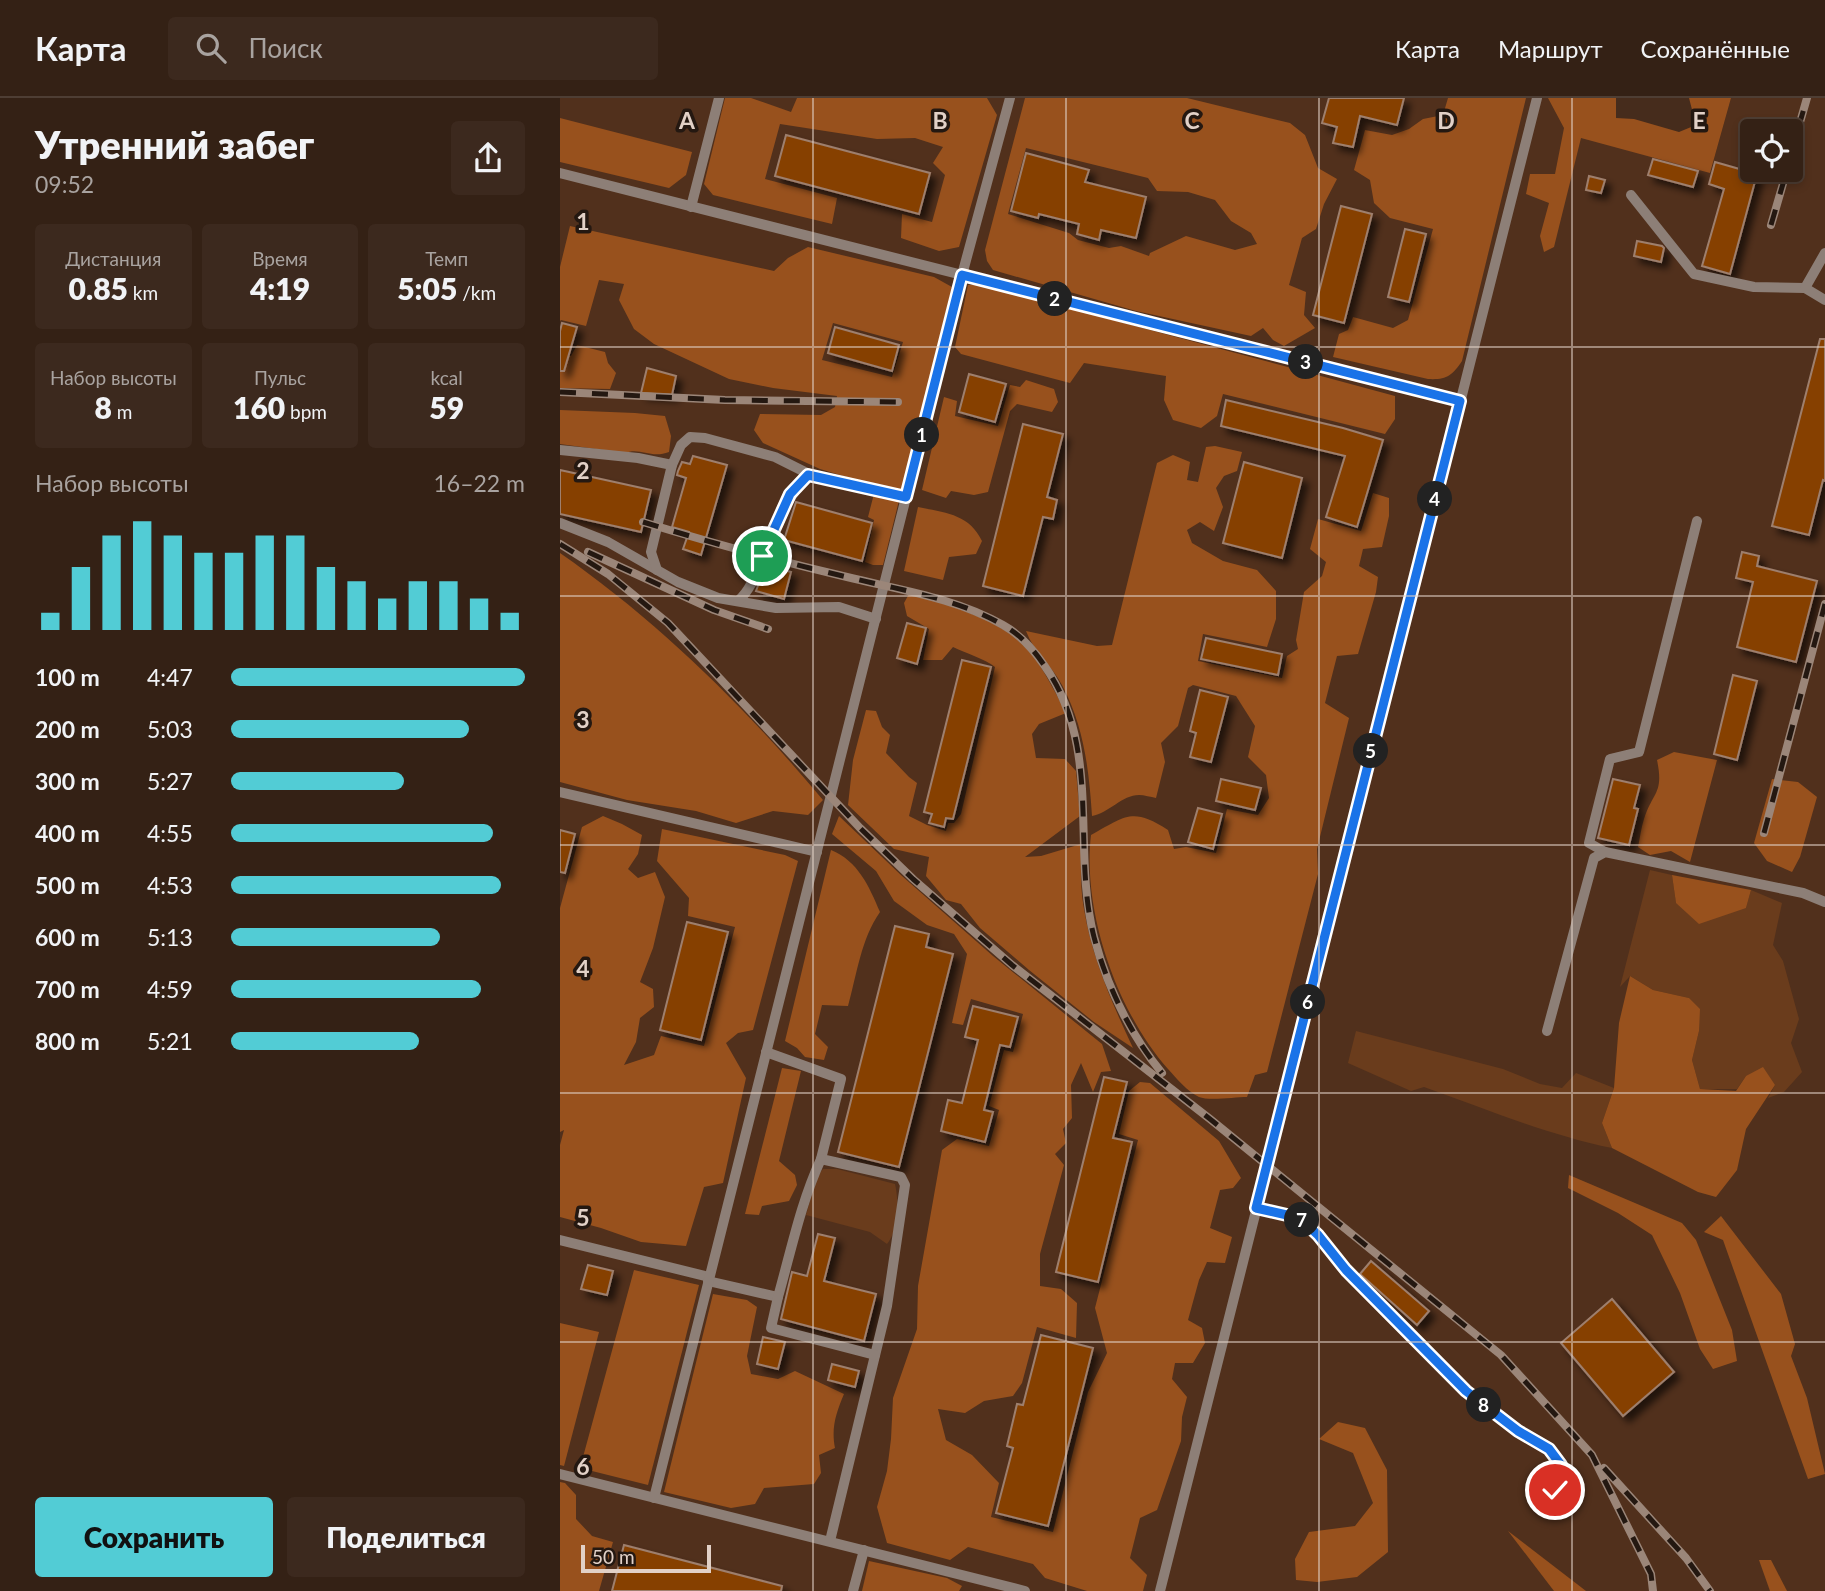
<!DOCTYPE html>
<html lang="ru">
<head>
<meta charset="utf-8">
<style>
	:root { --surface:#342115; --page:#3c291e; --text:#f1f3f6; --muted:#a9a3a0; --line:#4e3e34; --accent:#52ccd5 }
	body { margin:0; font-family:Lato,sans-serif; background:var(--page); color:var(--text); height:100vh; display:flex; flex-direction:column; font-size:26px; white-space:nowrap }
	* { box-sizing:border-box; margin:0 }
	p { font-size:23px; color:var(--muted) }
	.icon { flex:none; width:38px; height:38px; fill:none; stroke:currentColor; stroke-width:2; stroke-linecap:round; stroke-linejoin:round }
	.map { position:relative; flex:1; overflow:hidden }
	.side { display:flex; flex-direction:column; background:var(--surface); width:560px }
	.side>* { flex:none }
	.fabs { position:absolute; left:1180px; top:21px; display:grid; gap:14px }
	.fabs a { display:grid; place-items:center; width:63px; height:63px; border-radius:7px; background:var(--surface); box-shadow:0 4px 10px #0003,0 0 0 2px var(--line); font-size:35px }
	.scale { position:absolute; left:21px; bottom:18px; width:130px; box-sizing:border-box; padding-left:7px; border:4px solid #e2d1c7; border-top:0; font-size:19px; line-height:24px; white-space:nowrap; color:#e2d1c7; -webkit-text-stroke:5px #241811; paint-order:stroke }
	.pin { position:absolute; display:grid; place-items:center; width:60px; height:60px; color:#fff; margin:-30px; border:4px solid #fff; border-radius:50%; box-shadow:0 2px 7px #0007 }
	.km { position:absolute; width:35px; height:35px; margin:-18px; border-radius:50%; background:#222; color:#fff; font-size:19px; line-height:35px; text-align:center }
	.round { display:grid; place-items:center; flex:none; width:74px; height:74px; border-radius:7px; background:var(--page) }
	.summary { display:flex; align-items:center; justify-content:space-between; height:119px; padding:0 35px }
	h1 { font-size:38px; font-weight:800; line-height:52px }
	.metrics { display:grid; grid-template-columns:repeat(3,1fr); gap:10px; height:119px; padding:7px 35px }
	.metrics div { display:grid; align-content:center; border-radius:7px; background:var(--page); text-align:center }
	.metrics b { font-size:30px; font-weight:800 }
	.metrics small { font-size:19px; font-weight:400 }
	.metrics p { font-size:19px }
	.chart { height:196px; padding:14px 35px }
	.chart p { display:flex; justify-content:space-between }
	.chart svg { width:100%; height:126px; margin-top:7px; stroke:var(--accent); stroke-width:6 }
	.cta { display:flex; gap:14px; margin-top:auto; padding:14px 35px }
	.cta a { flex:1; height:80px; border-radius:7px; background:var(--accent); color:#111; font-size:28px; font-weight:800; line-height:80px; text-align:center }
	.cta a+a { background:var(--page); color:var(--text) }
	ul { padding:0 35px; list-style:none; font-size:23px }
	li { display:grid; grid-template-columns:112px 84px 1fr; align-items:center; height:52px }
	li i { height:18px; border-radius:9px; background:var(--accent) }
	header { display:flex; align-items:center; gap:42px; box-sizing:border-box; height:98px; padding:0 35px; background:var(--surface); border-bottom:2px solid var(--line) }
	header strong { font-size:33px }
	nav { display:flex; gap:38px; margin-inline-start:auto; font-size:24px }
	.search { width:490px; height:63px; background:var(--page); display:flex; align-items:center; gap:18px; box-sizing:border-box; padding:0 24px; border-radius:7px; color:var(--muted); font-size:26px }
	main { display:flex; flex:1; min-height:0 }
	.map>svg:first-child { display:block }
</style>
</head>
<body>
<header>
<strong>Карта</strong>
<div class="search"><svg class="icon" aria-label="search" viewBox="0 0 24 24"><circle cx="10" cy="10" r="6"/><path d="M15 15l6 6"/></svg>Поиск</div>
<nav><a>Карта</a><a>Маршрут</a><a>Сохранённые</a></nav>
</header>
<main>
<section class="side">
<div class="summary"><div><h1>Утренний забег</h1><p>09:52</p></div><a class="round"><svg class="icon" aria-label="share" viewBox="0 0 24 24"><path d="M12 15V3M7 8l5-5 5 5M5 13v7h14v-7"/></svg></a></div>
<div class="metrics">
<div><p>Дистанция</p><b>0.85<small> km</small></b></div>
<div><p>Время</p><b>4:19</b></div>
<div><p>Темп</p><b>5:05<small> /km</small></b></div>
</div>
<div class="metrics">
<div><p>Набор высоты</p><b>8<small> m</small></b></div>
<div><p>Пульс</p><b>160<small> bpm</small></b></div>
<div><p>kcal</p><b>59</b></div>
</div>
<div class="chart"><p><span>Набор высоты</span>16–22 m</p>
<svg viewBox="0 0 160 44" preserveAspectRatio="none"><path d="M5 44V38M15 44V22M25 44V11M35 44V6M45 44V11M55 44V17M65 44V17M75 44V11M85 44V11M95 44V22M105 44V27M115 44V33M125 44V27M135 44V27M145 44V33M155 44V38"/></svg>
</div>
<ul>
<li><b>100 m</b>4:47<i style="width:100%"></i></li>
<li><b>200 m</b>5:03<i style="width:81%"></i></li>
<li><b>300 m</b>5:27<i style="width:59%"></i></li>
<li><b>400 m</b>4:55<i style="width:89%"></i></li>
<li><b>500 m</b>4:53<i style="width:92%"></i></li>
<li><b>600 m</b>5:13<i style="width:71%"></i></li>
<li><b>700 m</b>4:59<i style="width:85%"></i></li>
<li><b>800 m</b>5:21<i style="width:64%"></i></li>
</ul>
<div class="cta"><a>Сохранить</a><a>Поделиться</a></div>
</section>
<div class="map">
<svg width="1265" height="1493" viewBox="0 0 1265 1493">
	<defs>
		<filter id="shadow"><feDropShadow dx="6" dy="6" stdDeviation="3.5" flood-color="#0009"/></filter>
	</defs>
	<rect width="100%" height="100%" fill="#462c1c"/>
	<path fill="#51301c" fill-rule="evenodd" d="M 0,0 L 1011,0 L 1150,75 L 1171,0 L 1265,0 L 1265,1493 L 0,1493 ZM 1192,33 L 1230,33 L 1230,72 L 1192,72 Z"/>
	<g fill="#6a3c1c">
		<polygon points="1090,772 1112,777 1116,805 1186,810 1191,792 1222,805 1213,847 1223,863 1239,921 1231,945 1242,974 1224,994 1208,1000 1215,987 1186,978 1177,991 1140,991 1132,962 1139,933 1129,900 1093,892 1070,878 1060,889"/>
		<path d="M 796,933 L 943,971 L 980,986 L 1002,990 L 1016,975 L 1054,990 L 1042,1025 L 1052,1050 C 988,1037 926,1011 864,989 L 851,993 L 788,965 Z"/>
		<path d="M 263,1071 L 277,1071 L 335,1086 C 339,1103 339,1132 327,1146 L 310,1134 L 246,1117 L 257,1078 Z"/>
	</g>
	<g fill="#98511d" fill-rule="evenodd">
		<polygon points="165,0 191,0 231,14 237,0 427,0 437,17 399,149 379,153 341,140 342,116 372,124 385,77 373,65 383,49 355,40 317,41 220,26 205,81 277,100 272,126 153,97 144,86"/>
		<path d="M 465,0 L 627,0 L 730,25 L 745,37 L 758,70 L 777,81 L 764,106 L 756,131 L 742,140 L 729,187 L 746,194 L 744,217 L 755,230 L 724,248 L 713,242 L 703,230 L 691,238 L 576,213 L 433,172 L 427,163 L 425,152 ZM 466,50 L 588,80 L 597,93 L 628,94 L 655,102 L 671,123 L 691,135 L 697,146 L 675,152 L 626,138 L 590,155 L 589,158 L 561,148 L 549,150 L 518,142 L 509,135 L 448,116 Z"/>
		<path d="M 888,0 L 966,0 L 902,263 C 892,278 886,282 868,281 L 773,259 L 779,236 L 788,232 L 793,219 L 833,230 L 848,222 L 873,131 L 830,120 L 814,105 L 810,82 L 794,72 L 805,32 L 832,37 L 849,31 L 863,21 L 883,17 Z"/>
		<polygon points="988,0 1056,0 1056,20 1074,21 1119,34 1136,27 1129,0 1171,0 1150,75 1021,40 994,149 984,154 980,138 989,105 966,96 970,76 995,76 1004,30"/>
		<polygon points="0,20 132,54 126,77 109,90 0,64"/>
		<path d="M 10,128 L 214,173 L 228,160 L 248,149 L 374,179 L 392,189 L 323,467 L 313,467 L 305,464 L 314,422 L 308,419 L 316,388 L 260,371 L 203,345 L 194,332 L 200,316 L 261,317 L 275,309 L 277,298 L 213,290 L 169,281 L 94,246 L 74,231 L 59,202 L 64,186 L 39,182 L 26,228 L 1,222 L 0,223 L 0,169 ZM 273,225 L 343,244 L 332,279 L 262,262 Z"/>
		<polygon points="408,187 423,187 835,298 835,321 825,336 663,296 657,318 641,330 613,322 604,302 606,278 524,265 510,285 401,256 395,249"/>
		<polygon points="17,247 45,254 48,265 56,275 50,291 0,290 0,257 11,258"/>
		<polygon points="466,282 494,291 498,304 492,314 457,306 450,313 428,394 414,397 391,393 386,400 362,392 384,299 397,303 395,318 438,328 450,287 460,289"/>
		<path d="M 0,312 L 75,315 L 105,318 L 111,338 L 109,354 C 91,361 80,349 65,355 L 0,346 Z"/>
		<path d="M 655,348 L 682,354 L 677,373 L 664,378 L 656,390 L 663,409 L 654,433 L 640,424 L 627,432 L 632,445 L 663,463 L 697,472 L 716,493 L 716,521 L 707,549 L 643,536 L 638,563 L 722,580 L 727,558 L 738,551 L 736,542 L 744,494 L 762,478 L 766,464 L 750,451 L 758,421 L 801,433 L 813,395 L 829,400 L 829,418 L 822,449 L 803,451 L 799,468 L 818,479 L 816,494 L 798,556 L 777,558 L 765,605 L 789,620 L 757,751 L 758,776 L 707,974 L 695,977 L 687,999 C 675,999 649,1003 639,999 C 627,993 617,981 608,971 C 557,914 522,813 531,737 C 566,718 572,709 608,732 L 614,751 L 626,749 L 656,755 L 667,711 L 698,717 L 709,700 L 706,677 L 688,659 L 695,628 L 676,598 L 633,587 L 628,590 L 618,628 L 601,645 L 605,664 L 596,700 C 591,699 584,697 579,697 C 562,697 549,715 532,718 C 529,672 524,628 502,587 C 492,568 473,553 466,533 L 537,548 L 552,547 L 597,365 L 613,357 L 630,364 L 627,382 L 638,384 L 646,349 Z"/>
		<path d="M 358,409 C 386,415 409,416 422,443 L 416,456 L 389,459 L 383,482 L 344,473 Z"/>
		<path d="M 0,455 C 99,524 186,610 263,702 L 248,717 L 213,713 L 176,725 L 136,713 L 67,702 L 0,684 Z"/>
		<path d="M 349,496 C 380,503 441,523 463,546 C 478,560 497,597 506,615 L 479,626 L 472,636 L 476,660 L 505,661 L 516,673 L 520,718 L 465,759 L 481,758 L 521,746 C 521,768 520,790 524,811 C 532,860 552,905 573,950 L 534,924 L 469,872 L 420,830 L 401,806 L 386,802 L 366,778 L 369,759 L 334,751 L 288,707 L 293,662 L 306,612 L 316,613 L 322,629 L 330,637 L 326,655 L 349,679 L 357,685 L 349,718 L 367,727 L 386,733 L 388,725 L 394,725 L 401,716 L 435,569 C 425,561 405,555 393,549 L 382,562 L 363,562 L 369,531 L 347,518 L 344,505 Z"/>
		<path d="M 1114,654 L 1157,662 L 1130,764 L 1111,753 L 1090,757 L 1078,749 C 1080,740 1081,730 1084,721 C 1093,693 1104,696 1097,662 Z"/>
		<polygon points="1212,681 1238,684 1257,699 1240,759 1232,774 1207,763 1194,745"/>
		<polygon points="43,718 62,726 82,737 78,756 68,771 78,780 95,774 105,799 93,850 80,884 93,891 94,909 80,920 76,944 64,967 94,957 101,938 144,948 175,829 128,818 129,800 97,763 102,731 225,757 238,763 193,932 178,935 166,945 186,980 163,1085 144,1089 126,1148 81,1144 41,1130 0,1119 0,1047 4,1032 0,1034 0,810 22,729"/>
		<polygon points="279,718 342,778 433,858 542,946 551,973 541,974 533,994 521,965 511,987 512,1020 503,1031 506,1045 495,1056 504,1067 480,1156 480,1188 501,1191 517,1205 516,1240 477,1229 462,1285 453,1298 424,1303 405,1315 378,1311 386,1342 412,1357 439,1385 431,1419 493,1434 528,1294 547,1255 535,1210 578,1042 559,1036 569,993 580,984 590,985 659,1043 681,1080 673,1090 660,1092 650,1130 672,1139 665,1165 647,1164 639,1182 628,1222 642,1230 645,1245 633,1265 615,1265 612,1281 627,1299 622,1319 621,1343 597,1412 580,1420 570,1460 587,1477 583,1493 527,1493 485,1480 473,1466 408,1449 390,1462 327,1445 317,1409 327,1373 331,1341 333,1300 357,1231 358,1188 382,1052 397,1041 429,1048 439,1012 429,1008 444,952 453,954 463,916 411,901 403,927 392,925 407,856 394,836 367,827 334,803 316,773 272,736"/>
		<path d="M 271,752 C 298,763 309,788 320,814 C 301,841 297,876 288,908 L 262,907 L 255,936 L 268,949 L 264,962 L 245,959 L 237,950 L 225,943 Z"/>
		<polygon points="1112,777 1191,792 1186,810 1139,826 1116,805"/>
		<polygon points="1070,878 1093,892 1129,900 1140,911 1139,933 1132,962 1140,991 1176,993 1186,978 1203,969 1215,987 1186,1031 1177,1072 1156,1099 1138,1094 1052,1050 1042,1025 1054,990 1059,925"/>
		<polygon points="222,970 241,973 219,1063 235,1077 237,1087 229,1103 202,1108 199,1117 185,1116"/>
		<polygon points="1009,1077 1122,1125 1136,1142 1172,1232 1177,1263 1153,1271 1140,1251 1120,1195 1092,1137 1058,1115 1008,1090"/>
		<polygon points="1161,1118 1221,1196 1235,1246 1231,1258 1247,1300 1265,1376 1248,1381 1163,1142 1144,1134"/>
		<polygon points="74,1172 139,1187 88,1387 20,1370"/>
		<path d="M 153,1196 L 187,1202 L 197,1209 L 187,1258 L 191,1276 L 218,1281 L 235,1273 L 284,1296 C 276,1315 271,1330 275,1350 L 259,1357 L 261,1375 L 254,1386 L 204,1390 L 195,1406 L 171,1410 L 104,1394 Z"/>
		<polygon points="0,1225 39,1234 4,1368 0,1367"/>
		<polygon points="778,1324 805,1330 827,1372 828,1454 797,1479 757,1484 736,1482 735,1461 749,1434 795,1428 813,1405 793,1355 759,1341"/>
		<polygon points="0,1384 5,1385 16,1397 16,1421 32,1438 53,1444 39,1493 0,1493"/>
		<polygon points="948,1433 1026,1493 994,1493"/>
		<polygon points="1199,1462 1211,1462 1227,1493 1210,1493"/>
		<polygon points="309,1463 387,1480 402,1488 399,1493 302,1493"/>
	</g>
	<g fill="#864103" stroke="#9e7f6d" stroke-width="2" filter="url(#shadow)">
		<polygon points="769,0 844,0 837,27 800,18 793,49 773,45 777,29 762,25"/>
		<polygon points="226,37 370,75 359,116 215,78"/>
		<polygon points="466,55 529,72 525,84 586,99 576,140 541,132 539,142 517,136 519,126 479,116 478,120 451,113"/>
		<polygon points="1093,61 1138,73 1133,89 1088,77"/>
		<polygon points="1155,64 1197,76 1170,176 1142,168 1164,91 1149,86"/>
		<polygon points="1029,78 1045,82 1041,95 1026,92"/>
		<polygon points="781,108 812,116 784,225 753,217"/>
		<polygon points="845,131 866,136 849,204 828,199"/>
		<polygon points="1077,143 1102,148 1104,150 1101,164 1074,158"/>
		<polygon points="2,225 17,229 4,273 0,273 0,233"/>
		<polygon points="275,229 339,247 332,273 268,255"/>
		<polygon points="1260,241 1265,241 1265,383 1263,382 1249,437 1212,428"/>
		<polygon points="87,270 116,278 112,297 81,295"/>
		<polygon points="409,276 446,286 435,324 399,314"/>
		<polygon points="666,302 783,330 823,342 797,429 766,419 785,358 661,328"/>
		<polygon points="463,326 503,336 487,399 497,402 493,421 483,419 463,498 423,488"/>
		<polygon points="133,358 167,367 141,457 123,451 129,434 112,429 126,380 117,377 118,373 122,364 130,366"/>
		<polygon points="684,364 742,380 722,460 663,445"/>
		<polygon points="0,372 91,392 81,434 0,416"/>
		<polygon points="236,404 312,425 302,463 224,442"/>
		<polygon points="1182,454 1199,458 1197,468 1257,483 1236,564 1177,549 1193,484 1176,480"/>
		<polygon points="206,467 231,474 224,501 196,493"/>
		<polygon points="347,525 366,530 357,566 337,560"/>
		<polygon points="646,540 722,556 718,577 641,561"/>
		<polygon points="402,562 431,569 393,721 386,720 384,729 369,725 372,716 364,714"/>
		<polygon points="1173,577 1197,583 1177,662 1154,656"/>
		<polygon points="640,592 668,599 651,664 630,659 636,635 630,633"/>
		<polygon points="661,681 701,690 695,712 656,703"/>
		<polygon points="1053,681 1080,687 1074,710 1078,711 1069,747 1038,740"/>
		<polygon points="638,710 662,716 653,751 628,744"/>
		<polygon points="0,732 15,736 5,775 0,774"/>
		<polygon points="127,824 168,834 141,942 100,932"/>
		<polygon points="335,828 369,836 366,849 393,856 339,1069 278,1054"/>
		<polygon points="413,908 458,919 450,949 440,947 424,1012 433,1014 425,1044 381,1033 388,1002 402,1005 418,942 405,939"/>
		<polygon points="544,979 567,984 553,1040 572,1044 538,1184 496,1174"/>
		<polygon points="258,1136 275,1140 264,1183 316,1196 304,1243 221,1221 232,1174 247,1178"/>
		<polygon points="811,1163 869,1213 857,1227 800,1176"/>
		<polygon points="28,1167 53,1173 47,1197 21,1191"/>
		<polygon points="1052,1201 1114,1274 1063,1318 1001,1245"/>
		<polygon points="481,1237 533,1250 488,1428 436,1415 453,1350 447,1348 457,1306 463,1307"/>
		<polygon points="203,1239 225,1244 218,1271 197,1266"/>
		<polygon points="272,1266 299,1273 295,1289 268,1282"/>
		<polygon points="64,1447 222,1488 221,1493 52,1493"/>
	</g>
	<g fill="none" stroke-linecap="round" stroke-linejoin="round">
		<g stroke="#8d7f77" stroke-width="10">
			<polyline points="0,75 899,303"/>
			<polyline points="1071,97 1134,176 1194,189 1245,190 1265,202"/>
			<polyline points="131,109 159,0"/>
			<polyline points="1245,190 1265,155"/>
			<polyline points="0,352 78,360 112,367"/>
			<polyline points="0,425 48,444 118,484 158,500 216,510 279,509 316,521"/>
			<polyline points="97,472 91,454 112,367 121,347 130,339 145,340 215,359 257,380 346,399"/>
			<path d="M 178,503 C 192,490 195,477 201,460 C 213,429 226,401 248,377"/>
			<polyline points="0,694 257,754"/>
			<polyline points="1045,754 1029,745 1050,661 1079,654 1137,423"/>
			<polyline points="987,933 1034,760 1045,754 1243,795 1265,804"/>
			<polyline points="206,954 281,981 261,1061 341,1079 345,1087 327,1208 270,1443"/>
			<polyline points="696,1109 740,1120 758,1137 786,1173 906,1293 958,1333 989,1351 1001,1367 995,1392"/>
			<polyline points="0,1142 149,1179"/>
			<path d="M 148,1183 L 218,1199 C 231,1153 241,1104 261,1061"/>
			<polyline points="218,1199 211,1230 315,1257"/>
			<polyline points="0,1376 465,1493"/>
			<polyline points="94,1400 402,177 450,0"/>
			<polyline points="293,1493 304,1452"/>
			<polyline points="600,1493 977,0"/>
		</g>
		<g stroke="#9b8679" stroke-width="8">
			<g id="rail">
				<polyline points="1230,59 1247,0"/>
				<polyline points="1211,127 1227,72"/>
				<polyline points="0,294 165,302 338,304"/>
				<path d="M 83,424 C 151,445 219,463 287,479 C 340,492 396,500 443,527 C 461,537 473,551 484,567 C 543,650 511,748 534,839 C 547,888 570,936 602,975"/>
				<polyline points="0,446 48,476 108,525 300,730 353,781 452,867 650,1021 941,1257 1032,1357 1091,1476 1093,1493"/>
				<polyline points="28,454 154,512 208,531"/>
				<polyline points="1204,735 1265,506"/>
				<polyline points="1044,1370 1126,1460 1150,1493"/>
			</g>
		</g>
		<use href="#rail" stroke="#241811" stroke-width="5" stroke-dasharray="16" stroke-linecap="butt"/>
	</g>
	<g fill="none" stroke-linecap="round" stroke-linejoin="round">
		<g stroke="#fff" stroke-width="14">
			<polyline id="route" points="202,458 230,396 248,377 346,399 402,177 900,303 696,1110 740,1120 758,1137 786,1172 906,1293 958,1333 989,1351 1001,1367 995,1392"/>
		</g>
		<use href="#route" stroke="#1a73e8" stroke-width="9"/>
	</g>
	<path fill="none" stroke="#e2d1c7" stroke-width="2" stroke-opacity="0.55" d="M 253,0 L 253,1493M 506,0 L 506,1493M 759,0 L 759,1493M 1012,0 L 1012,1493M 0,249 L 1265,249M 0,498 L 1265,498M 0,747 L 1265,747M 0,995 L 1265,995M 0,1244 L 1265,1244"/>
	<g font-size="23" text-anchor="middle" font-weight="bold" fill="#e2d1c7" stroke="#241811" stroke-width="7" stroke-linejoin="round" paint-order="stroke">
		<text x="127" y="31">A</text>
		<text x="380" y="31">B</text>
		<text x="632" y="31">C</text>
		<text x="886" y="31">D</text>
		<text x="1139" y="31">E</text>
		<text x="23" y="132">1</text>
		<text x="23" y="381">2</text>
		<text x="23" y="630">3</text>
		<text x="23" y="879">4</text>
		<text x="23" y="1128">5</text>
		<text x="23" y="1377">6</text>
	</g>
</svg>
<div class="fabs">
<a><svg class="icon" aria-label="locate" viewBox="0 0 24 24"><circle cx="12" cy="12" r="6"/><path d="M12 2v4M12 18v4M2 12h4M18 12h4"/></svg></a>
</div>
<div class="scale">50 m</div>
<div class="pin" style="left:202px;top:458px;background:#1e9e55"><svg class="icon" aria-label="arrive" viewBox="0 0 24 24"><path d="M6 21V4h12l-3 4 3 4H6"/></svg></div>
<div class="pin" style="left:995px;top:1392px;background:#d93025"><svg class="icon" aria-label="check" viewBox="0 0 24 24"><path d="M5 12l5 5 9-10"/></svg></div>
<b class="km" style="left:362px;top:337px">1</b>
<b class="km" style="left:495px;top:201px">2</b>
<b class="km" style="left:746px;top:264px">3</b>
<b class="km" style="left:875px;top:401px">4</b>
<b class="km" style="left:811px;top:653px">5</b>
<b class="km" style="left:748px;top:904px">6</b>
<b class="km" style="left:742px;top:1122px">7</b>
<b class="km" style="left:924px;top:1307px">8</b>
</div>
</main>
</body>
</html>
